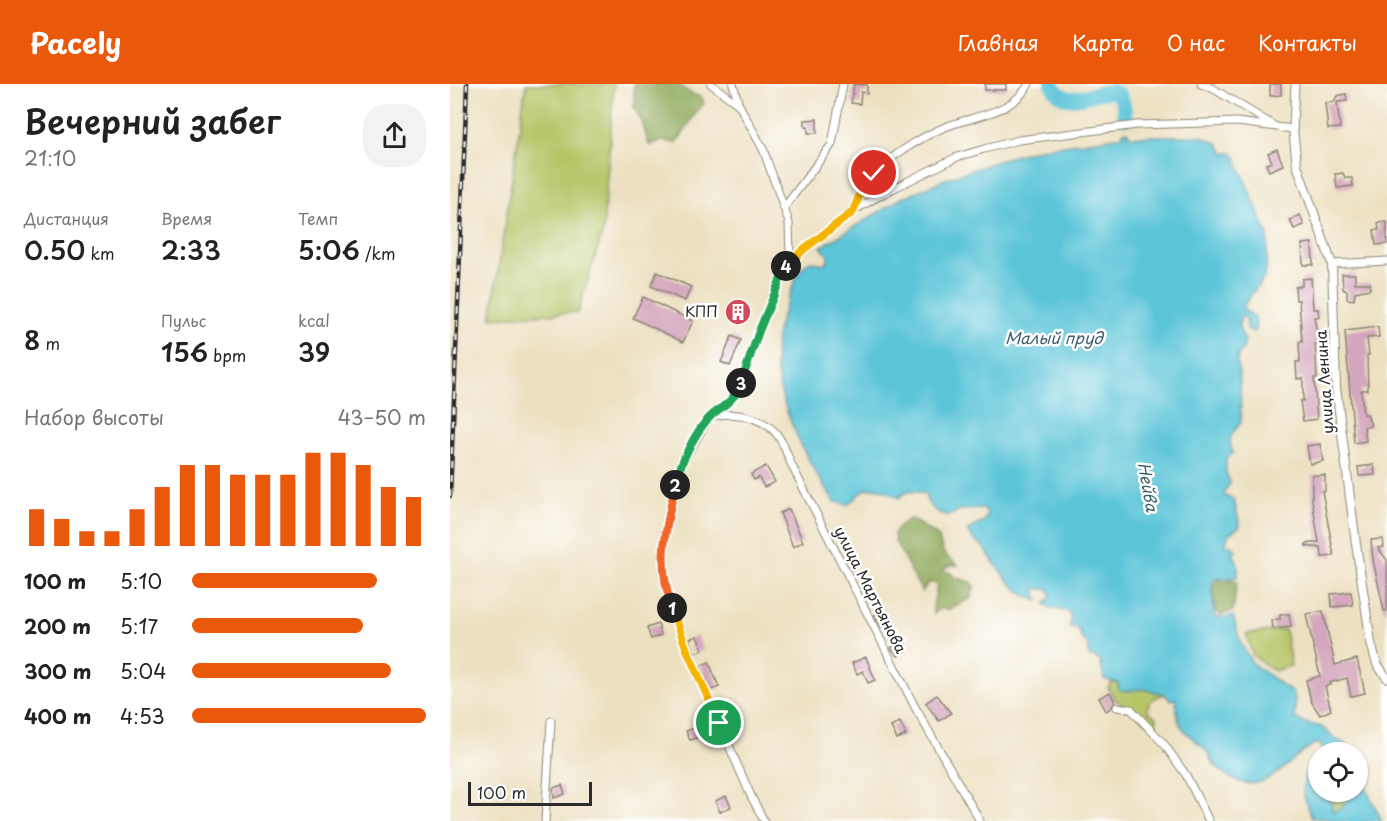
<!DOCTYPE html>
<html lang="ru">
<head>
<meta charset="utf-8">
<style>
	:root { --surface:#fff; --page:#f2f2f2; --text:#222; --muted:#767676; --accent:#ea580c }
	body { margin:0; font-family:"Playpen Sans",sans-serif; background:var(--page); color:var(--text); height:100vh; display:flex; flex-direction:column; font-size:22px; white-space:nowrap }
	* { box-sizing:border-box; margin:0 }
	p { font-size:20px; color:var(--muted) }
	.icon { flex:none; width:33px; height:33px; fill:none; stroke:currentColor; stroke-width:2; stroke-linecap:round; stroke-linejoin:round }
	.map { position:relative; flex:1; overflow:hidden }
	.sheet { display:flex; flex-direction:column; background:var(--surface); width:450px }
	.sheet>* { flex:none }
	.buttons { position:absolute; left:858px; top:658px; display:grid; gap:12px }
	.buttons a { display:grid; place-items:center; width:60px; height:60px; border-radius:50%; background:var(--surface); box-shadow:0 2px 4px #0004; font-size:30px }
	.scale { position:absolute; left:18px; bottom:15px; width:124px; box-sizing:border-box; padding-left:6px; border:3px solid #2b2b2b; border-top:0; font-size:16px; line-height:21px; white-space:nowrap; color:#2b2b2b; -webkit-text-stroke:4px #fff; paint-order:stroke }
	.pin { position:absolute; display:grid; place-items:center; width:51px; height:51px; color:#fff; margin:-26px; border:3px solid #fff; border-radius:50%; box-shadow:0 2px 6px #0007 }
	.km { position:absolute; width:30px; height:30px; margin:-15px; border-radius:50%; background:#222; color:#fff; font-size:16px; line-height:30px; text-align:center }
	.round { display:grid; place-items:center; flex:none; width:63px; height:63px; border-radius:24px; background:var(--page) }
	.headline { display:flex; align-items:center; justify-content:space-between; height:102px; padding:0 24px }
	h1 { font-size:33px; font-weight:600; line-height:45px }
	.metrics { display:grid; grid-template-columns:repeat(3,1fr); gap:9px; height:102px; padding:6px 24px }
	.metrics div { display:grid; align-content:center }
	.metrics b { font-size:26px; font-weight:600 }
	.metrics small { font-size:16px; font-weight:400 }
	.metrics p { font-size:16px }
	.chart { height:168px; padding:12px 24px }
	.chart p { display:flex; justify-content:space-between }
	.chart svg { width:100%; height:108px; margin-top:6px; stroke:var(--accent); stroke-width:6 }
	ul { padding:0 24px; list-style:none; font-size:20px }
	li { display:grid; grid-template-columns:96px 72px 1fr; align-items:center; height:45px }
	li i { height:15px; border-radius:8px; background:var(--accent) }
	header { display:flex; align-items:center; gap:36px; box-sizing:border-box; height:84px; padding:0 30px; background:var(--accent); color:#fff }
	header strong { font-size:28px }
	nav { display:flex; gap:33px; margin-inline-start:auto; font-size:21px }
	main { display:flex; flex:1; min-height:0 }
	.map>svg:first-child { display:block }
</style>
</head>
<body>
<header>
<strong>Pacely</strong>
<nav><a>Главная</a><a>Карта</a><a>О нас</a><a>Контакты</a></nav>
</header>
<main>
<section class="sheet">
<div class="headline"><div><h1>Вечерний забег</h1><p>21:10</p></div><a class="round"><svg class="icon" aria-label="share" viewBox="0 0 24 24"><path d="M12 15V3M7 8l5-5 5 5M5 13v7h14v-7"/></svg></a></div>
<div class="metrics">
<div><p>Дистанция</p><b>0.50<small> km</small></b></div>
<div><p>Время</p><b>2:33</b></div>
<div><p>Темп</p><b>5:06<small> /km</small></b></div>
</div>
<div class="metrics">
<div><b>8<small> m</small></b></div>
<div><p>Пульс</p><b>156<small> bpm</small></b></div>
<div><p>kcal</p><b>39</b></div>
</div>
<div class="chart"><p><span>Набор высоты</span>43–50 m</p>
<svg viewBox="0 0 160 44" preserveAspectRatio="none"><path d="M5 44V29M15 44V33M25 44V38M35 44V38M45 44V29M55 44V20M65 44V11M75 44V11M85 44V15M95 44V15M105 44V15M115 44V6M125 44V6M135 44V11M145 44V20M155 44V24"/></svg>
</div>
<ul>
<li><b>100 m</b>5:10<i style="width:79%"></i></li>
<li><b>200 m</b>5:17<i style="width:73%"></i></li>
<li><b>300 m</b>5:04<i style="width:85%"></i></li>
<li><b>400 m</b>4:53<i style="width:100%"></i></li>
</ul>
</section>
<div class="map">
<svg width="937" height="737" viewBox="0 0 937 737">
	<rect width="100%" height="100%" fill="#fff"/>
	<filter id="ink" filterUnits="userSpaceOnUse"><feTurbulence type="fractalNoise" baseFrequency=".0167" numOctaves="2"/><feDisplacementMap in="SourceGraphic" scale="12" xChannelSelector="R" yChannelSelector="G"/><feConvolveMatrix kernelMatrix="1 2 1 2 8 2 1 2 1" color-interpolation-filters="sRGB"/></filter>
	<filter id="wash" filterUnits="userSpaceOnUse"><feTurbulence type="fractalNoise" baseFrequency=".008" numOctaves="4" result="noise"/><feDisplacementMap in="SourceGraphic" scale="24" xChannelSelector="R" yChannelSelector="G"/><feGaussianBlur stdDeviation="1.35" result="paint"/><feColorMatrix in="noise" values="0 0 0 0 0 0 0 0 0 0 0 0 0 0 0 0 0 1.4 0 .05"/><feComposite in="paint" operator="in"/></filter>
	<g filter="url(#wash)">
		<rect width="100%" height="100%" fill="#ece0c0"/>
		<g fill="#b6c466" stroke="#707848" stroke-width="1.5">
			<polygon points="76,0 164,0 153,147 128,228 41,234"/>
			<polygon points="835,545 841,582 824,587 803,572 796,550"/>
			<path d="M 665,597 L 668,599 L 668,603 L 693,605 L 714,610 C 706,614 696,616 698,627 L 707,634 L 706,640 L 699,640 L 667,617 L 658,604 L 661,598 Z"/>
			<path d="M 873,708 L 892,708 L 897,711 L 903,709 C 898,717 892,727 882,728 C 883,717 879,715 873,708 Z"/>
		</g>
		<g fill="#90aa5b" stroke="#5e6a43" stroke-width="1.5">
			<path d="M 184,0 L 228,0 L 238,8 L 252,14 L 254,20 C 242,30 237,47 226,59 L 212,57 L 199,61 L 192,38 L 184,23 Z"/>
			<path d="M 461,435 L 488,452 L 494,470 L 508,481 L 500,481 L 492,486 L 500,489 L 504,493 L 523,499 L 524,504 L 521,514 L 500,525 L 489,525 L 484,530 L 483,523 L 487,502 L 484,498 L 477,500 L 472,508 L 445,457 L 444,450 C 449,443 452,437 461,435 Z"/>
			<polygon points="770,496 787,498 783,527 771,531 766,528 763,508 765,498"/>
		</g>
		<g fill="#5cc5d8" stroke="#447882" stroke-width="1.5">
			<path d="M 673,47 L 677,47 L 680,52 L 751,52 L 768,59 L 774,69 L 781,69 L 785,72 L 818,152 L 816,187 L 814,194 L 793,222 L 794,226 L 805,233 L 806,245 L 804,248 L 797,245 L 796,234 L 793,232 C 785,241 790,247 795,256 L 794,263 L 788,271 L 787,279 L 790,296 L 791,338 C 783,350 776,352 783,369 L 776,375 L 776,388 L 780,399 L 774,409 L 775,412 L 784,416 L 790,442 L 779,450 L 775,461 L 783,462 L 786,467 L 782,472 L 784,472 C 789,478 789,486 787,493 C 779,496 770,492 762,497 L 764,531 L 766,534 L 783,532 L 791,560 L 803,580 L 843,609 L 845,615 L 845,634 L 854,639 L 872,643 L 885,655 L 896,660 L 902,669 L 871,669 L 872,662 L 866,659 C 838,673 816,717 778,692 C 772,688 764,681 761,676 C 759,671 759,668 754,664 C 733,645 727,647 726,615 L 721,616 L 714,610 L 693,605 L 676,607 L 669,606 L 668,599 L 654,595 L 650,576 L 639,572 L 638,560 L 631,554 L 629,546 L 626,543 L 620,544 C 623,523 616,527 601,525 L 595,520 L 601,513 L 599,505 L 584,505 L 589,517 C 565,512 545,480 532,461 L 525,457 L 517,447 L 536,436 L 537,429 L 534,425 L 509,426 C 496,438 477,425 475,410 C 465,407 456,405 449,414 C 439,408 423,399 412,408 C 407,412 403,417 397,421 L 385,418 C 354,375 321,309 326,256 C 327,242 333,229 338,216 C 343,201 347,186 360,177 L 374,180 L 378,177 L 378,171 L 371,163 L 452,114 L 493,96 L 563,72 L 594,64 L 672,52 Z"/>
			<path d="M 868,674 L 868,680 L 865,686 L 868,689 L 868,708 C 879,708 882,718 882,727 C 891,727 898,718 903,710 L 897,711 L 892,708 L 908,708 L 908,688 L 932,737 L 881,737 L 880,735 L 862,734 C 851,708 847,696 868,674 Z"/>
		</g>
		<g fill="none" stroke-linecap="round" stroke-linejoin="round">
			<g stroke="#5cc5d8" stroke-width="15">
				<path d="M 602,0 C 615,28 641,7 662,7 C 674,12 674,21 675,34"/>
				<polyline points="901,708 905,737"/>
			</g>
		</g>
		<g id="blocks">
			<g fill="#d4a6bd">
				<polygon points="404,0 417,1 417,9 411,8 410,20 401,19"/>
				<rect x="535" y="0" width="21" height="6"/>
				<polygon points="820,0 831,0 831,11 820,12"/>
				<polygon points="896,10 897,17 887,18 890,44 878,45 875,19 884,18 887,12"/>
				<polygon points="367,35 367,49 358,49 358,43 355,43 355,36"/>
				<polygon points="827,65 833,81 819,87 816,80 822,78 818,69"/>
				<polygon points="893,89 895,94 902,94 903,102 887,104 885,90"/>
				<polygon points="850,131 854,141 844,145 840,136"/>
				<polygon points="937,138 937,160 926,161 924,146 929,146 928,139"/>
				<polygon points="862,159 863,181 853,181 852,160"/>
				<polygon points="207,188 241,203 235,217 201,202"/>
				<polygon points="892,190 905,190 905,199 920,199 920,205 905,208 904,216 897,215 897,207 893,205"/>
				<polygon points="861,194 863,225 868,225 869,233 864,233 869,260 865,260 867,294 864,294 867,335 853,337 850,317 853,317 853,294 847,295 846,278 850,278 849,258 852,258 849,216 846,216 845,203 852,202 852,195"/>
				<polygon points="193,213 243,237 233,258 183,234"/>
				<polygon points="928,243 929,253 917,254 919,271 917,271 918,306 911,306 913,330 917,330 921,342 914,343 916,357 904,359 895,247"/>
				<polygon points="282,252 291,256 280,282 271,278"/>
				<polygon points="870,360 873,377 860,380 857,362"/>
				<polygon points="924,381 925,391 909,392 908,383"/>
				<polygon points="316,382 325,398 314,403 309,393 304,396 301,390"/>
				<polygon points="862,391 875,391 875,407 872,407 884,472 872,473 871,464 856,462 856,460 869,458 862,416"/>
				<polygon points="339,425 353,458 343,463 330,429"/>
				<polygon points="933,455 934,463 928,464 937,476 937,527 934,527 923,476 921,456"/>
				<polygon points="901,508 903,521 882,523 881,510"/>
				<polygon points="434,526 441,537 431,543 424,531"/>
				<polygon points="873,527 885,581 907,575 915,609 901,612 897,594 879,599 880,601 875,602 881,626 870,631 861,617 856,596 870,592 856,530"/>
				<polygon points="839,530 841,543 823,545 822,536 830,535 830,531"/>
				<polygon points="208,540 211,551 201,555 197,544"/>
				<polygon points="247,552 253,566 244,569 239,555"/>
				<polygon points="451,557 457,565 448,572 441,564"/>
				<polygon points="416,573 425,596 418,599 413,587 407,590 402,579"/>
				<polygon points="259,578 269,603 261,606 250,582"/>
				<polygon points="660,608 665,618 662,623 656,627 649,614"/>
				<polygon points="487,611 501,629 489,637 476,619"/>
				<polygon points="281,622 286,632 274,637 270,627"/>
				<polygon points="450,638 456,651 447,655 441,643"/>
				<polygon points="248,643 252,652 240,656 236,647"/>
				<polygon points="112,701 115,710 104,714 103,704"/>
				<polygon points="276,712 281,723 270,728 265,717"/>
			</g>
		</g>
	</g>
	<g filter="url(#ink)">
		<use href="#blocks" fill-opacity="0" stroke="#8c8676" stroke-width="1.5"/>
		<g fill="none" stroke-linecap="round" stroke-linejoin="round">
			<g stroke="#8c8676" stroke-width="9">
				<g id="minor">
					<polyline points="261,0 289,21"/>
					<polyline points="283,0 289,21 313,65 334,124 339,139 340,169 309,247 289,305 273,324 259,334 232,379 226,396 215,450 213,489 217,509 237,566 301,712 314,737"/>
					<polyline points="751,0 762,4 823,41"/>
					<polyline points="334,124 382,60 393,0"/>
					<path d="M 403,127 C 406,117 410,107 416,98 C 432,77 471,53 495,43 C 525,31 562,30 579,0"/>
					<polyline points="338,179 403,127 434,109 507,73 534,65 569,56 687,41 787,38 843,45 845,0"/>
					<polyline points="882,180 937,177"/>
					<path d="M 264,332 C 287,327 318,334 330,355 C 335,363 338,373 342,382 L 465,623 L 530,737"/>
					<polyline points="667,623 681,625 714,660 736,691 759,737"/>
					<polyline points="95,737 101,637"/>
				</g>
			</g>
			<g stroke="#8c8676" stroke-width="10">
				<polyline id="tertiary" points="843,45 847,81 882,180 886,303 906,460 921,559 927,580 937,594"/>
			</g>
			<use href="#minor" stroke="#fff" stroke-width="7"/>
			<use href="#tertiary" stroke="#fff" stroke-width="8"/>
			<g stroke="#2b2b2b" stroke-width="4.5">
				<polyline id="rail" points="0,412 17,0"/>
			</g>
			<use href="#rail" stroke="#fff" stroke-width="2" stroke-dasharray="7" stroke-linecap="butt"/>
		</g>
	</g>
	<g fill="none" stroke-linecap="round" stroke-linejoin="round" filter="url(#ink)">
		<g stroke="#fff" stroke-width="12">
			<polyline id="split-1" points="222,524 237,566 269,639"/>
		</g>
		<g stroke="#fff" stroke-width="12">
			<path id="split-2" d="M 222,524 C 206,478 216,446 225,401"/>
		</g>
		<g stroke="#fff" stroke-width="12">
			<path id="split-3" d="M 225,401 C 229,382 245,347 260,333 C 273,321 284,318 291,299"/>
		</g>
		<g stroke="#fff" stroke-width="12">
			<polyline id="split-4" points="291,299 309,247 336,182"/>
		</g>
		<g stroke="#fff" stroke-width="12">
			<polyline id="split-5" points="336,182 354,165 403,128 411,107 424,89"/>
		</g>
		<use href="#split-1" stroke="#f5b400" stroke-width="8"/>
		<use href="#split-2" stroke="#f0652b" stroke-width="8"/>
		<use href="#split-3" stroke="#22a559" stroke-width="8"/>
		<use href="#split-4" stroke="#22a559" stroke-width="8"/>
		<use href="#split-5" stroke="#f5b400" stroke-width="8"/>
	</g>
	<defs>
		<g id="building-disc" transform="scale(1.35)"><circle r="9.5" fill="#d1495b" stroke="#fff"/><path d="M-4-6H4V6H1V3H-1V6H-4ZM-2.5-4.3h1.7v1.8h-1.7ZM.8-4.3h1.7v1.8H.8ZM-2.5-1h1.7V.8h-1.7ZM.8-1h1.7V.8H.8Z" fill="#fff"/></g>
	</defs>
	<g fill-rule="evenodd">
		<use href="#building-disc" x="288" y="228"/>
	</g>
	<g text-anchor="middle" stroke-width="5" stroke-linejoin="round" paint-order="stroke">
		<g font-size="15" fill="#2b2b2b" stroke="#fff" text-anchor="end">
			<text x="268" y="233">КПП</text>
		</g>
		<g font-size="15" fill="#2b2b2b" stroke="#fff">
			<text transform="translate(875 298) rotate(-94)" y="5">улица Ленина</text>
			<text transform="translate(420 506) rotate(63)" y="5">улица Мартьянова</text>
		</g>
		<g font-size="16" font-style="italic" fill="#3c6168" stroke="#fff">
			<text x="604" y="260">Малый пруд</text>
			<text transform="translate(698 403) rotate(80)" y="6">Нейва</text>
		</g>
	</g>
</svg>
<div class="buttons">
<a><svg class="icon" aria-label="locate" viewBox="0 0 24 24"><circle cx="12" cy="12" r="6"/><path d="M12 2v4M12 18v4M2 12h4M18 12h4"/></svg></a>
</div>
<div class="scale">100 m</div>
<div class="pin" style="left:269px;top:639px;background:#1e9e55"><svg class="icon" aria-label="arrive" viewBox="0 0 24 24"><path d="M6 21V4h12l-3 4 3 4H6"/></svg></div>
<div class="pin" style="left:424px;top:89px;background:#d93025"><svg class="icon" aria-label="check" viewBox="0 0 24 24"><path d="M5 12l5 5 9-10"/></svg></div>
<b class="km" style="left:222px;top:524px">1</b>
<b class="km" style="left:225px;top:401px">2</b>
<b class="km" style="left:291px;top:299px">3</b>
<b class="km" style="left:336px;top:182px">4</b>
</div>
</main>
</body>
</html>
